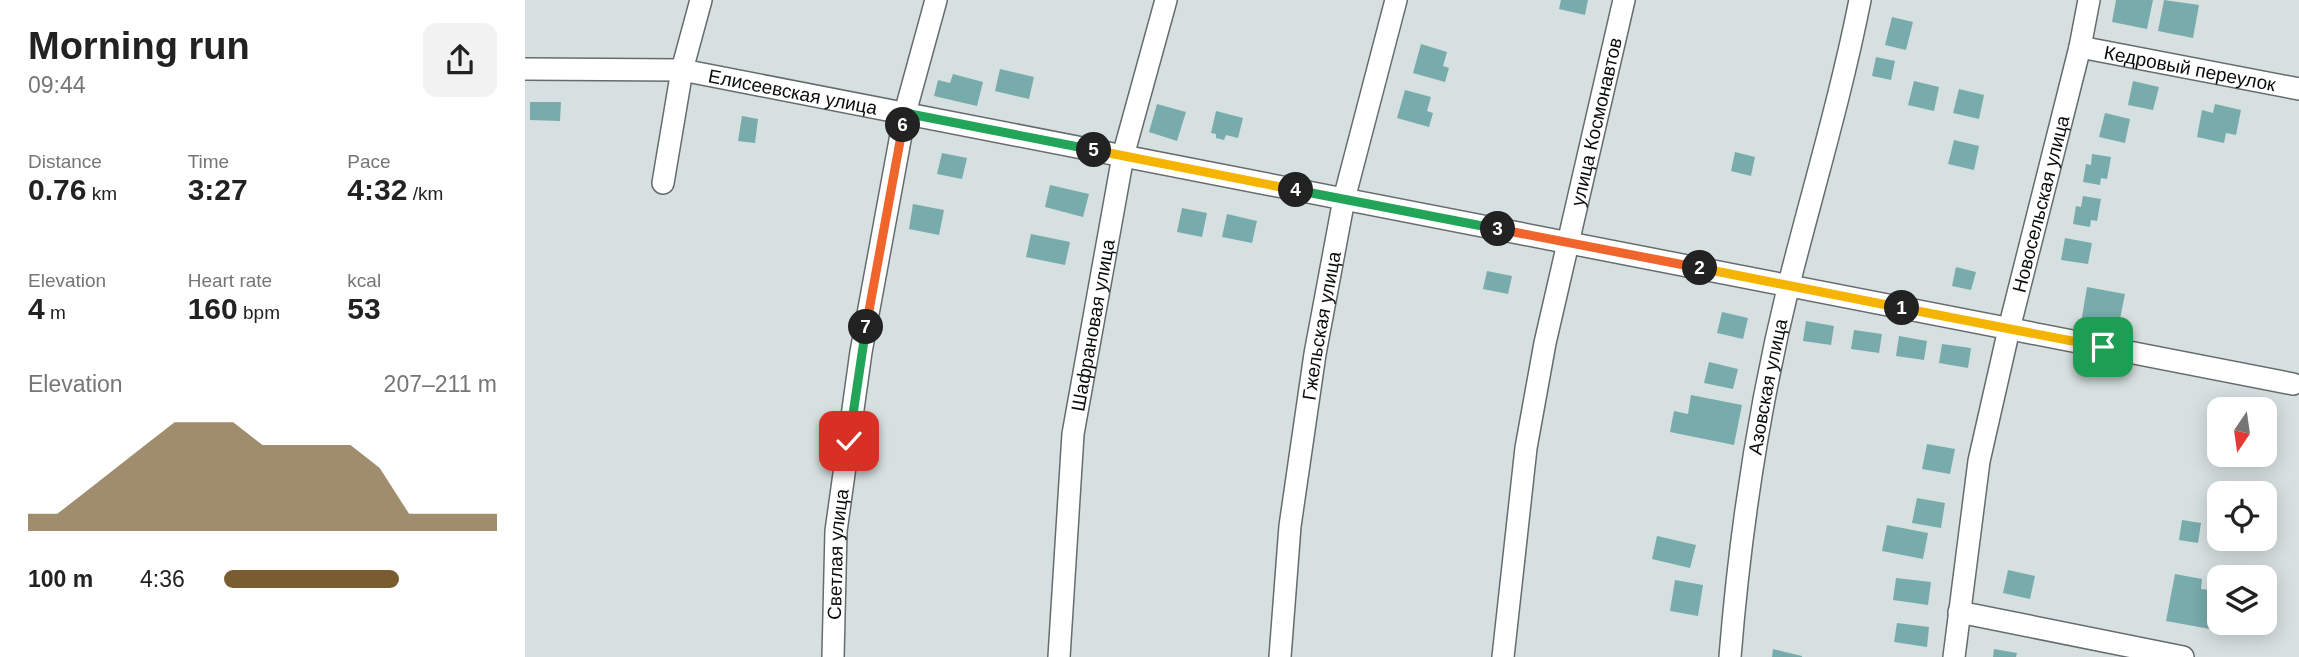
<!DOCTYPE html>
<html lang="en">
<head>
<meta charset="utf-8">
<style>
	:root { --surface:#fff; --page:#f2f2f2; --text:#222; --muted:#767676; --accent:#795d30 }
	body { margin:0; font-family:Helvetica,sans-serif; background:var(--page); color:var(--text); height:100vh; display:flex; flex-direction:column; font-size:26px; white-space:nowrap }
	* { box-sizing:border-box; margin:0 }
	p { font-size:23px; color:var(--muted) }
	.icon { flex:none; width:38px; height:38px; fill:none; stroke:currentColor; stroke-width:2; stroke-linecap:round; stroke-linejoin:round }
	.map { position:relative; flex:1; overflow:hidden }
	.sheet { display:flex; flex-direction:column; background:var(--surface); width:525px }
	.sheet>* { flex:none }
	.needle { width:46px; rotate:193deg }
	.buttons { position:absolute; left:1682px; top:397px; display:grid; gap:14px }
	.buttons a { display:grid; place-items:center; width:70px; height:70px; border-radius:14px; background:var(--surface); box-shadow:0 4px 18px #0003; font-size:35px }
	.pin { position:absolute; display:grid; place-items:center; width:60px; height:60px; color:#fff; margin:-30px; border-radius:14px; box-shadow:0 4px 10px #0006 }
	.km { position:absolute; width:35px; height:35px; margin:-18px; border-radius:50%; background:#222; color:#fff; font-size:19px; line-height:35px; text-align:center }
	.round { display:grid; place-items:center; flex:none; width:74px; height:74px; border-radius:14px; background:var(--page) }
	.headline { display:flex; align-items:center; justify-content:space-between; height:119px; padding:0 28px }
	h1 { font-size:38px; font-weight:800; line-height:52px }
	.metrics { display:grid; grid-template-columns:repeat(3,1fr); gap:10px; height:119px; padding:7px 28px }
	.metrics div { display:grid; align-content:center }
	.metrics b { font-size:30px; font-weight:800 }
	.metrics small { font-size:19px; font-weight:400 }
	.metrics p { font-size:19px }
	.chart { height:196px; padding:14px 28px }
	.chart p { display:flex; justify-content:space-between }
	.chart svg { width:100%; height:126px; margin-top:7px; fill:var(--accent); opacity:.7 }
	ul { padding:0 28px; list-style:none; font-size:23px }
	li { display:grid; grid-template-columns:112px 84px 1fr; align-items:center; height:52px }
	li i { height:18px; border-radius:9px; background:var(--accent) }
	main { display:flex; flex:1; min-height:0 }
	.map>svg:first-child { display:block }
</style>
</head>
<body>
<main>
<section class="sheet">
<div class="headline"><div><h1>Morning run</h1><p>09:44</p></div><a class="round"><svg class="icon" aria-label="share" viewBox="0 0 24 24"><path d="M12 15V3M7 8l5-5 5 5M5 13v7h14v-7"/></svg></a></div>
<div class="metrics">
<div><p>Distance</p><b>0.76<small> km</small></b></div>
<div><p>Time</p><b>3:27</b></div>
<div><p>Pace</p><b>4:32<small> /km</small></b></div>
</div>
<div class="metrics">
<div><p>Elevation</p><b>4<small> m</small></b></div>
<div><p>Heart rate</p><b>160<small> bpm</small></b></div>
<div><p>kcal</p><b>53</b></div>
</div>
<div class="chart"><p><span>Elevation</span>207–211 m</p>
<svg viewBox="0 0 160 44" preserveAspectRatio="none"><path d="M0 44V38L10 38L20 30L30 22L40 14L50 6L60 6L70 6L80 14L90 14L100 14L110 14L120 22L130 38L140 38L150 38L160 38V44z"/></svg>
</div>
<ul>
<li><b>100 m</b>4:36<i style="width:64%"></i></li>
</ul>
</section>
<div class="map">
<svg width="1774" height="657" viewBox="0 0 1774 657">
	<rect width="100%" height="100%" fill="#d7e0e0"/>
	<g fill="#78abac">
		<polygon points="1036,0 1063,0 1060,15 1034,9"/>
		<polygon points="1591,0 1628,0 1622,29 1587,22"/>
		<polygon points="1639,0 1674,5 1668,38 1633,31"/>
		<polygon points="1367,17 1388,22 1381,50 1360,45"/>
		<polygon points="896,44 922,52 918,66 924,68 920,82 888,73"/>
		<polygon points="1351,57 1370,61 1366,80 1347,76"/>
		<polygon points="475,69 509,77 504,99 470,91"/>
		<polygon points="428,74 458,82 452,106 409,96 413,80 425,83"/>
		<polygon points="1389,81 1414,87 1409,111 1383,105"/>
		<polygon points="1608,81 1634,87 1628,110 1603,105"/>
		<polygon points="1434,89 1459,95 1454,119 1428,113"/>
		<polygon points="880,90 906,97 902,111 908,113 904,127 872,118"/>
		<polygon points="5,102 36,102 35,121 5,120"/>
		<polygon points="632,104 661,112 652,141 624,132"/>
		<polygon points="1690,104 1716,110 1711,135 1701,133 1699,143 1672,137 1677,110 1688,113"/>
		<polygon points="691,111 718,118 713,138 701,135 699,140 691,138 691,134 686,133"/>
		<polygon points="1580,113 1605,119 1600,143 1574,137"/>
		<polygon points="217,116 233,119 230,143 213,141"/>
		<polygon points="1429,140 1454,146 1449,170 1423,164"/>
		<polygon points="1210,152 1230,157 1226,176 1206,171"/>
		<polygon points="417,153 442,158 437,179 412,174"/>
		<polygon points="1567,154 1586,157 1582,179 1576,178 1575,185 1558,182 1561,164 1566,165"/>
		<polygon points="525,185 564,194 558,217 520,207"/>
		<polygon points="1558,196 1576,199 1572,221 1566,220 1565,227 1548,224 1551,206 1556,207"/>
		<polygon points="388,204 419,210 414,235 384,229"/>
		<polygon points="657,208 682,213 677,237 652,232"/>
		<polygon points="702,214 732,221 727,243 697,237"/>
		<polygon points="506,234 545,242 540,265 501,257"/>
		<polygon points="1540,238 1567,243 1563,264 1536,260"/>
		<polygon points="1431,267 1451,272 1446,290 1427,286"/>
		<polygon points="962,271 987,276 983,294 958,289"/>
		<polygon points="1562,287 1600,294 1593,329 1556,323"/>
		<polygon points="1197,312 1223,318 1218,339 1192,333"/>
		<polygon points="1281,321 1309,326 1306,345 1278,341"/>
		<polygon points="1329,330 1357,334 1354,353 1326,349"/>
		<polygon points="1374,336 1402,341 1399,360 1371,356"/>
		<polygon points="1417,344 1446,348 1443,368 1414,363"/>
		<polygon points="1184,362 1213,369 1208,389 1179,383"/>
		<polygon points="1166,395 1217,405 1209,445 1145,432 1149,411 1163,414"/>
		<polygon points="1402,444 1430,449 1425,474 1397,469"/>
		<polygon points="1392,498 1420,503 1416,528 1387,523"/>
		<polygon points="1657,520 1676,523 1673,543 1654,540"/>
		<polygon points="1362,525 1403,533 1398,559 1357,551"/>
		<polygon points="1132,536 1171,545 1165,568 1127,559"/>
		<polygon points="1483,570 1510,576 1505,599 1478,593"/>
		<polygon points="1650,574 1677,579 1676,589 1692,591 1685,629 1641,621"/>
		<polygon points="1371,578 1406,582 1403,605 1368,600"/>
		<polygon points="1150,580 1178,585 1173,616 1145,611"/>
		<polygon points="1372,623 1404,627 1402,647 1369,642"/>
		<polygon points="1248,649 1277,656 1277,657 1247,657"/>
		<polygon points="1469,649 1492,653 1491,657 1468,657"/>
	</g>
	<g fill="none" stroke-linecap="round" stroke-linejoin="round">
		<g stroke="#656c6c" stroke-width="24">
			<g id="minor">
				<path id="s1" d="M 1555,47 L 1774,89"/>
				<path id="s2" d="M 0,69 L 157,70 L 1768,384"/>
				<polyline points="138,183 157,70 176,0"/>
				<polyline points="1434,612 1658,657"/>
				<path id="s3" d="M 308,657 L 311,531 L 336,352 L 380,113 L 411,0"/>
				<path id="s4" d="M 534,657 L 548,434 L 598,156 L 641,0"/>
				<path id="s5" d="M 755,657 L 765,526 L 790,354 L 819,199 L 871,0"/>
				<path id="s6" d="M 978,657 L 1001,448 L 1020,343 L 1099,0"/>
				<path id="s7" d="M 1205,657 C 1215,532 1234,406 1264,284 C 1288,189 1316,96 1335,0"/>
				<path id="s8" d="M 1429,657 L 1454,461 L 1484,329 L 1555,47 L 1564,0"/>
			</g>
		</g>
		<use href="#minor" stroke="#fff" stroke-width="21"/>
	</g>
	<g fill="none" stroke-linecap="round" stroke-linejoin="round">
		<g stroke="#fff" stroke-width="14">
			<polyline id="split-1" points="1377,308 1578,347"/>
		</g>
		<g stroke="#fff" stroke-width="14">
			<polyline id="split-2" points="1175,268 1377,308"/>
		</g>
		<g stroke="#fff" stroke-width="14">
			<polyline id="split-3" points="973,229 1175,268"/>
		</g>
		<g stroke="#fff" stroke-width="14">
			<polyline id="split-4" points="771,190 973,229"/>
		</g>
		<g stroke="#fff" stroke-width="14">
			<polyline id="split-5" points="569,150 771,190"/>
		</g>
		<g stroke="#fff" stroke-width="14">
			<polyline id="split-6" points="378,125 380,113 569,150"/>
		</g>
		<g stroke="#fff" stroke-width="14">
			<polyline id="split-7" points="341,327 378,125"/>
		</g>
		<g stroke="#fff" stroke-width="14">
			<polyline id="split-8" points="324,441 341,327"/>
		</g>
		<use href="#split-1" stroke="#f5b400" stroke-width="9"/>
		<use href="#split-2" stroke="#f5b400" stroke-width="9"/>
		<use href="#split-3" stroke="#f0652b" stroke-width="9"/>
		<use href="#split-4" stroke="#22a559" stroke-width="9"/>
		<use href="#split-5" stroke="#f5b400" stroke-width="9"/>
		<use href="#split-6" stroke="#22a559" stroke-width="9"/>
		<use href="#split-7" stroke="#f0652b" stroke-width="9"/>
		<use href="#split-8" stroke="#22a559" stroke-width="9"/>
	</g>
	<g text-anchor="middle" stroke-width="6" stroke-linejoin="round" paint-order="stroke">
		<g font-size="19" fill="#090c0c" stroke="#fff">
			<text dy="7" stroke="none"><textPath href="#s1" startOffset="112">Кедровый переулок</textPath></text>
			<text dy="7" stroke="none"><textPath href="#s2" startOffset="270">Елисеевская улица</textPath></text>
			<text dy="7" stroke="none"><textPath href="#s6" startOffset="544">улица Космонавтов</textPath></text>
			<text dy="7" stroke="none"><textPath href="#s8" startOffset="462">Новосельская улица</textPath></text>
			<text dy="7" stroke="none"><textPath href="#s4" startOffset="334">Шафрановая улица</textPath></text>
			<text dy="7" stroke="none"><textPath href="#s5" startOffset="334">Гжельская улица</textPath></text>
			<text dy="7" stroke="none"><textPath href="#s7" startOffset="273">Азовская улица</textPath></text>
			<text dy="7" stroke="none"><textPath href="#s3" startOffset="103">Светлая улица</textPath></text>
		</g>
	</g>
</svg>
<div class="buttons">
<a><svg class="needle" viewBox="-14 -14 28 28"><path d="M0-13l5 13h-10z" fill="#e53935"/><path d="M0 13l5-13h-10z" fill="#767676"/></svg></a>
<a><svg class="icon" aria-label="locate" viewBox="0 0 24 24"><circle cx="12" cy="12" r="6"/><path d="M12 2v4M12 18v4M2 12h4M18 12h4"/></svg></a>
<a><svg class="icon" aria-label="layers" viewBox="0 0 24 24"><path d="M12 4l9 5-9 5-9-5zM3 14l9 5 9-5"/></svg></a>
</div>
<div class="pin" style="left:1578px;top:347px;background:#1e9e55"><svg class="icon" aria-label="arrive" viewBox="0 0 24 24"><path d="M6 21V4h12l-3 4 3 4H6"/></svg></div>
<div class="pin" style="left:324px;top:441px;background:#d93025"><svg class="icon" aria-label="check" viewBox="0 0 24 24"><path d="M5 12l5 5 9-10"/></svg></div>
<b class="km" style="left:1377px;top:308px">1</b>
<b class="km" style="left:1175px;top:268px">2</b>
<b class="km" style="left:973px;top:229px">3</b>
<b class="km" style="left:771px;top:190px">4</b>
<b class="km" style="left:569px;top:150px">5</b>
<b class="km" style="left:378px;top:125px">6</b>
<b class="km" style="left:341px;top:327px">7</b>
</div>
</main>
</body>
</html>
